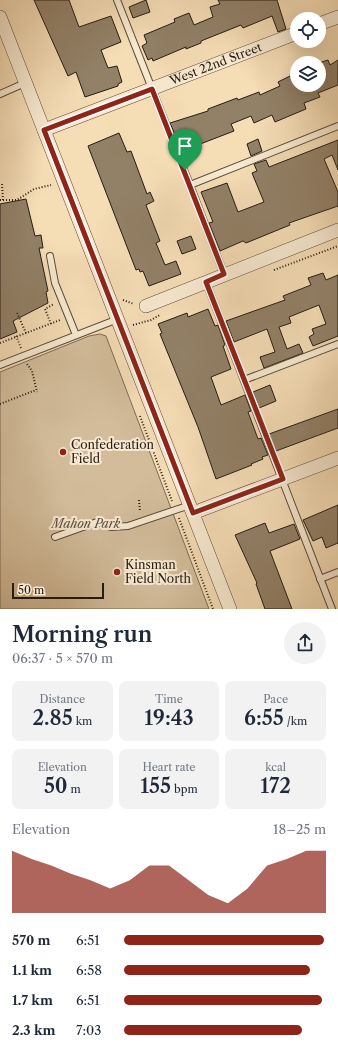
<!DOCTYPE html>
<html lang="en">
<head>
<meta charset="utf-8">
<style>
	:root { --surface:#fff; --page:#f2f2f3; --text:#1f2937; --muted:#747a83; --accent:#8f2418 }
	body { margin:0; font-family:"Libre Caslon Text",serif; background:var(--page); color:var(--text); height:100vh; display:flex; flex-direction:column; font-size:15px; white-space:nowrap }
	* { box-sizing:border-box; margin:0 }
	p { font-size:13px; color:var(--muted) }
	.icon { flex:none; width:22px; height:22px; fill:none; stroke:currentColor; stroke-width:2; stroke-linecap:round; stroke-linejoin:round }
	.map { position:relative; height:609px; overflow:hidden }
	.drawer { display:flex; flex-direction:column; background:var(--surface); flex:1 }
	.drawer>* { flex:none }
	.controls { position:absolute; left:290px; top:12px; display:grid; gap:8px }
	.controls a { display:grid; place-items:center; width:36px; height:36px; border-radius:50%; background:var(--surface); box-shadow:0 4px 16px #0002; font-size:20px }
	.scale { position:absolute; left:12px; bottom:10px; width:92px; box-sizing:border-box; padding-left:4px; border:2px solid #261c12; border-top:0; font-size:11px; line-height:14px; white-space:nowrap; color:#261c12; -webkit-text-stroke:3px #f8e9d0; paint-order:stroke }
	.pin { position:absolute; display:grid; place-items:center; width:34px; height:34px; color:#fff; margin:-41px -17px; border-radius:50% 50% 50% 0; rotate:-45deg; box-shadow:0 0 4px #0007 }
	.pin .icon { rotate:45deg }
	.round { display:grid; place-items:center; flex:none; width:42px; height:42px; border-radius:21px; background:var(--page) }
	.head { display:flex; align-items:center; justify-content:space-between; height:68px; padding:0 12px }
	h1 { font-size:22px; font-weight:600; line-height:30px }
	.stats { display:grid; grid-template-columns:repeat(3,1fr); gap:6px; height:68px; padding:4px 12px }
	.stats div { display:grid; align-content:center; border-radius:8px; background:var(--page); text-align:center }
	.stats b { font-size:20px; font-weight:600 }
	.stats small { font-size:11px; font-weight:400 }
	.stats p { font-size:11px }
	.chart { height:112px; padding:8px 12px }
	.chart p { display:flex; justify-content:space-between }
	.chart svg { width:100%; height:72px; margin-top:4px; fill:var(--accent); opacity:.7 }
	ul { padding:0 12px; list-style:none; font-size:13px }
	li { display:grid; grid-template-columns:64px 48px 1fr; align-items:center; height:30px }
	li i { height:10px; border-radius:5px; background:var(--accent) }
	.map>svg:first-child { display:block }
</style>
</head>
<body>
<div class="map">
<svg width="338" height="609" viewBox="0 0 338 609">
	<rect width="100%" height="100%" fill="#f5ddb6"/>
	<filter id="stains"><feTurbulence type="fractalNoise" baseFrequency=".005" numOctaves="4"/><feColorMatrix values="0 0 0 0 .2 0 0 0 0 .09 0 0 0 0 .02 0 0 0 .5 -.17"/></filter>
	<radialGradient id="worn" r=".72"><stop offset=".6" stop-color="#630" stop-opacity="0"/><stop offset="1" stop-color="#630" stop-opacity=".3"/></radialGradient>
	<polygon fill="#d2bc9a" stroke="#7c6c56" points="100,334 106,336 209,609 0,609 0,372 89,336"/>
	<g fill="#928067" stroke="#261c12">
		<polygon points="34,0 69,0 79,27 111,16 121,42 101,50 108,68 117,66 122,82 118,84 118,86 85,97 76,72 68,76"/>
		<polygon points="146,0 150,12 133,18 129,7"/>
		<polygon points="218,0 277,0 286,29 278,32 272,16 243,28 241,25 201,41 201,43 186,49 186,47 153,61 152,58 148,60 142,46 147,43 144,35 175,22 174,19 189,13 194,25 213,17 210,7 220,4"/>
		<polygon points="328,60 330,65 338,60 338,85 318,93 320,97 304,103 306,109 275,122 272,115 254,123 251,116 231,124 234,131 182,151 170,123 208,111 208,109 237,98 238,100 259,92 260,95 280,86 278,82 292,75 297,85 319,85 319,63"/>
		<polygon points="119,133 127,152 131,151 147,194 150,192 154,201 146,205 160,241 156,243 165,265 176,261 181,274 149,286 143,271 140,272 139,269 136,270 88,146"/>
		<polygon points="258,139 262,151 251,156 247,144"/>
		<polygon points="338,140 338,170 332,155 324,159 338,192 338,206 289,223 290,225 246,243 243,241 220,251 209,223 213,222 201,192 227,183 238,212 264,202 252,173 257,171 254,164 266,160 269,167"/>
		<polygon points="26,199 35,236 41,235 43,248 39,248 48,291 46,292 48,303 13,321 17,332 0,339 0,204"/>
		<polygon points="191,236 196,249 182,254 177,241"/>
		<polygon points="323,273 326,280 338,275 338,336 313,346 309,337 314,334 312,329 326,324 319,305 289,317 291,323 279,327 287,349 299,344 303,353 264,368 260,357 275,352 267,329 234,342 226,321 285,300 283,296 311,285 308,278"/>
		<polygon points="208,309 215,326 218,325 225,345 223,346 231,369 211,377 221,405 245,395 251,411 248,412 258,439 261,438 268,455 262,457 263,459 251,464 252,465 216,479 198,427 160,334 162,333 158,324 187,313 188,317"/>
		<polygon points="270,385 276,401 259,408 253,392"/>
		<polygon points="338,409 338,428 276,451 269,434"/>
		<polygon points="338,505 338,543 326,548 322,537 313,541 303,520"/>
		<polygon points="265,523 269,533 294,524 300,539 270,551 292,609 265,609 256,584 257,583 235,535"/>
	</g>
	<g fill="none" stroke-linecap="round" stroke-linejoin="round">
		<g stroke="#5a4c3b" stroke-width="8">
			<g id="service">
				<polyline points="117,0 190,185"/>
				<polyline points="0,94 25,83"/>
				<polyline points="50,256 55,283 76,335"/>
				<polyline points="224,274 190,185 338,126"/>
				<polyline points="206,282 332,609"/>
				<polyline points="0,365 118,319"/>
				<polyline points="244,380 338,344"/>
				<polyline points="55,537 97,522 111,527 128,526 190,505"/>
				<polyline points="320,579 338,572"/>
			</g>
		</g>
		<g stroke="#5a4c3b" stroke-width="14">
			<g id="minor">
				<polyline points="0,17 230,609"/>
				<polyline points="319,24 338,17"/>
				<path id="s1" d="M 44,130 L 297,33"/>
				<polyline points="146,306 338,230"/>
				<polyline points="193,513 338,458"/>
			</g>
		</g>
		<g stroke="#261c12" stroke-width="2" stroke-dasharray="1 2" stroke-linecap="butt">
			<polyline points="2,184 3,200"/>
			<polyline points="0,200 17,200 34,189 51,185"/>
			<polyline points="274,270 338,246"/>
			<polyline points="123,300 134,304"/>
			<polyline points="17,313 26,333"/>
			<polyline points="51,324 45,309 54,304"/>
			<polyline points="133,325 151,320 160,315"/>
			<polyline points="16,336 21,348"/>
			<polyline points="0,343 60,320"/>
			<polyline points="27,364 32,371 37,392"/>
			<polyline points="0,404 36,390"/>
			<polyline points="140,416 172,501"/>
			<polyline points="139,500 140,512"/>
			<polyline points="179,518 213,609"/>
		</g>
		<use href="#service" stroke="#f8e9d0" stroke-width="6"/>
		<use href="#minor" stroke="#f8e9d0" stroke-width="13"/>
	</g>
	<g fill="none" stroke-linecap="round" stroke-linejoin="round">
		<g stroke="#fff" stroke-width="8">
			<polygon id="route" points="152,89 224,274 206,282 283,479 193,513 44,130"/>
		</g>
		<use href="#route" stroke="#8f2418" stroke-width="5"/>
	</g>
	<g fill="#8f2418" stroke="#f8e9d0" stroke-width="1.5">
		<circle cx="63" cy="452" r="4"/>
		<circle cx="117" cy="572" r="4"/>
	</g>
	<g text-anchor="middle" stroke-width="4" stroke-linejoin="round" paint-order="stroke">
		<g font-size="12" fill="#261c12" stroke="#f8e9d0">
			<text dy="4" stroke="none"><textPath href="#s1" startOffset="184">West 22nd Street</textPath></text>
		</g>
		<g font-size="12" fill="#261c12" stroke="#f8e9d0" text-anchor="start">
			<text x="71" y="449">Confederation<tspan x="71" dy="14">Field</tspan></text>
			<text x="125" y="569">Kinsman<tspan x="125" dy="14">Field North</tspan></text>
		</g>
		<g font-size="12" font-style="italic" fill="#5a4c3b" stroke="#f8e9d0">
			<text x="86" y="528">Mahon Park</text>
		</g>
	</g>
	<rect width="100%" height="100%" filter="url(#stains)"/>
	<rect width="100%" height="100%" fill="url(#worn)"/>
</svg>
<div class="controls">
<a><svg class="icon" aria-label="locate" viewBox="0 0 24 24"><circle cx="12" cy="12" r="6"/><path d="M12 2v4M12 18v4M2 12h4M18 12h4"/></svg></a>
<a><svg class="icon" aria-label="layers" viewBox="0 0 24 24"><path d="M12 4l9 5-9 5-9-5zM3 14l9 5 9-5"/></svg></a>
</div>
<div class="scale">50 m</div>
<div class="pin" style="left:185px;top:170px;background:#1e9e55"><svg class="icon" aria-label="arrive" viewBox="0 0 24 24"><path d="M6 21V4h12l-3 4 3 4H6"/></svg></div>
</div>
<section class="drawer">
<div class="head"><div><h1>Morning run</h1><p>06:37 · 5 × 570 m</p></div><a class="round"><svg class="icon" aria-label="share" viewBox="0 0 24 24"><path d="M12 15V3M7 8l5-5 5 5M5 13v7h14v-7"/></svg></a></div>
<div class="stats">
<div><p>Distance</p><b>2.85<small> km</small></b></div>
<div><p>Time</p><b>19:43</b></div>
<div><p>Pace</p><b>6:55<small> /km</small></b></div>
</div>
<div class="stats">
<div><p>Elevation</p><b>50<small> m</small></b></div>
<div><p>Heart rate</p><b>155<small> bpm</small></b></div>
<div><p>kcal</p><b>172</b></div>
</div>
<div class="chart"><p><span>Elevation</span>18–25 m</p>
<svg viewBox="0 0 160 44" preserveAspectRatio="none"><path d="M0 44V6L10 11L20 15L30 20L40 24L50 29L60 24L70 15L80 15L90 24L100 33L110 38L120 29L130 15L140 11L150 6L160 6V44z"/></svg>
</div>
<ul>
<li><b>570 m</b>6:51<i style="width:99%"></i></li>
<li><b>1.1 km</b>6:58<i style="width:92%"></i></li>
<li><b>1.7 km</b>6:51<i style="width:98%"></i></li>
<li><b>2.3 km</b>7:03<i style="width:88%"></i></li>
</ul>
</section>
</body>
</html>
